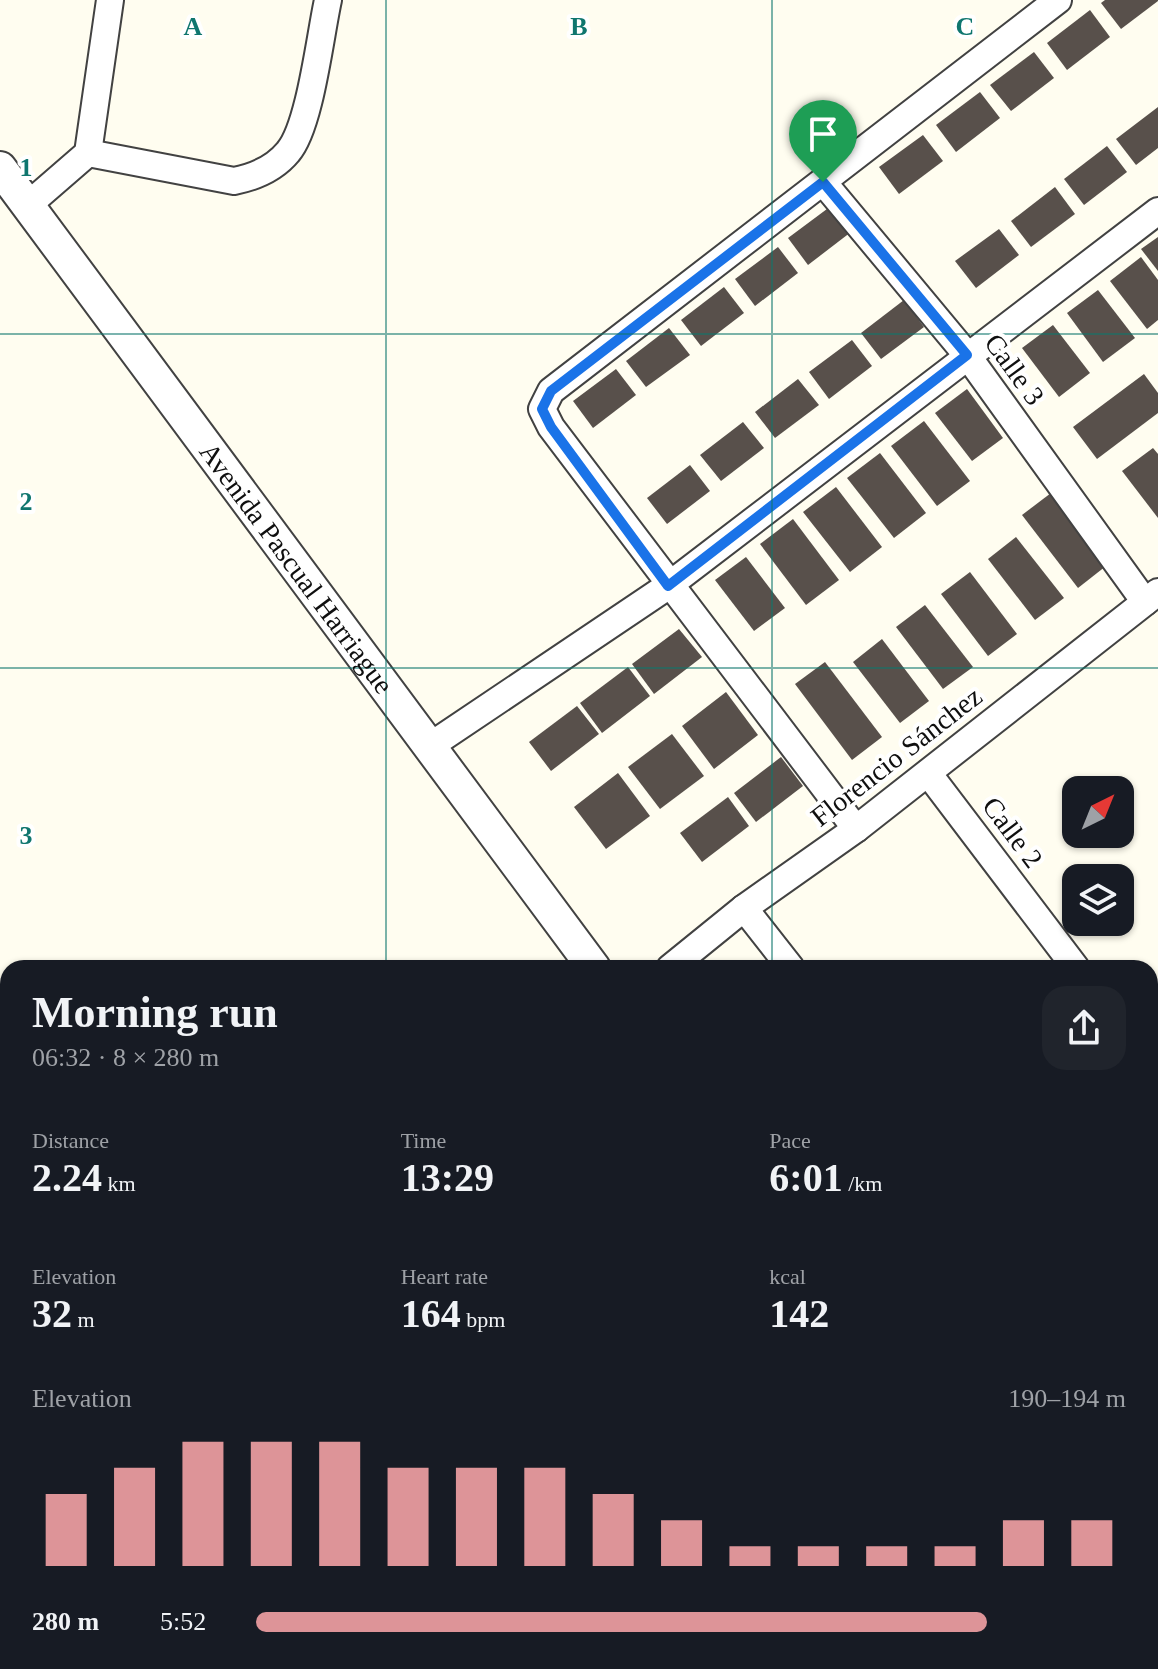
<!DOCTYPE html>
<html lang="en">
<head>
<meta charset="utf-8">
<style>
	:root { --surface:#171b24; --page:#20242c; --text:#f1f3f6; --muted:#9ea1a6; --accent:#dd9498 }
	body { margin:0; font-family:"Times New Roman",serif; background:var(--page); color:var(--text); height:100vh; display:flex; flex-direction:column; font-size:30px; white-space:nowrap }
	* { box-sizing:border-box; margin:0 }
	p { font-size:26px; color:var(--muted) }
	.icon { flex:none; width:44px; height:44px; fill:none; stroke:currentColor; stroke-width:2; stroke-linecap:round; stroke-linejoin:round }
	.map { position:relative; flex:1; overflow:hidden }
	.side { position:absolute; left:0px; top:960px; width:1158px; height:710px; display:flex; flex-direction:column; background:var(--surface); border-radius:24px 24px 0 0; box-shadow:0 2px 6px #0004 }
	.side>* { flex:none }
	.needle { width:52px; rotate:43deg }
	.tools { position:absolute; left:1062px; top:776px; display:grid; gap:16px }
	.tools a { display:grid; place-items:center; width:72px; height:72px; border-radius:16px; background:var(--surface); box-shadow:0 2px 6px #0004; font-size:40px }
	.pin { position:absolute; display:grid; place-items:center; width:68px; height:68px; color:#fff; margin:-82px -34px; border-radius:50% 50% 50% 0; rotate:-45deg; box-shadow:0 0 8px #0007 }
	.pin .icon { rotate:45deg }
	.round { display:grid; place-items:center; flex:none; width:84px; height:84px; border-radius:24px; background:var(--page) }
	.overview { display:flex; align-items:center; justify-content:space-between; height:136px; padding:0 32px }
	h1 { font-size:44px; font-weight:600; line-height:60px }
	.stats { display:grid; grid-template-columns:repeat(3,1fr); gap:12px; height:136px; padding:8px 32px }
	.stats div { display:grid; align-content:center }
	.stats b { font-size:40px; font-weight:600 }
	.stats small { font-size:22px; font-weight:400 }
	.stats p { font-size:22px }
	.chart { height:224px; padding:16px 32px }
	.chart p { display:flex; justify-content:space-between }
	.chart svg { width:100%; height:144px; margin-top:8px; stroke:var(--accent); stroke-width:6 }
	ul { padding:0 32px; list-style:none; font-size:26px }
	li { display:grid; grid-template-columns:128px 96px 1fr; align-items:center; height:60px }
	li i { height:20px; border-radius:10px; background:var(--accent) }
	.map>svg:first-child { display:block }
</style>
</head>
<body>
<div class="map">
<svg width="1158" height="1669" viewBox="0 0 1158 1669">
	<rect width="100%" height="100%" fill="#fffdf0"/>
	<g fill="#58504b">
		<polygon points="1105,0 1158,0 1158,1 1121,29 1101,3"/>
		<polygon points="1090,10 1110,37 1067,70 1047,43"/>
		<polygon points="1034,52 1054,78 1011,111 990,85"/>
		<polygon points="980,92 1000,118 956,152 936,125"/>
		<polygon points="1158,107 1158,148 1136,165 1116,139"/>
		<polygon points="923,135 943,161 899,194 879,167"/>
		<polygon points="1107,146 1127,172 1084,205 1064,179"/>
		<polygon points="1055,187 1075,214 1031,247 1011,221"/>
		<polygon points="831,206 851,232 808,265 788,238"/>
		<polygon points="999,229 1019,255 976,288 955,261"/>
		<polygon points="1158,237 1158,271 1141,249"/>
		<polygon points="778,247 798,273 755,306 735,279"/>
		<polygon points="1141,257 1158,280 1158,320 1147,329 1110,281"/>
		<polygon points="724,287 744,313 701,346 681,320"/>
		<polygon points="1098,290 1135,338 1103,362 1067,313"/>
		<polygon points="904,300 924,327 881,359 861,333"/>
		<polygon points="1053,325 1090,373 1059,397 1022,348"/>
		<polygon points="669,328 690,355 646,387 626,361"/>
		<polygon points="852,340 872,366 829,399 809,372"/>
		<polygon points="616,369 636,395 593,428 573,401"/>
		<polygon points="1144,374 1158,393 1158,413 1097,459 1073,427"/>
		<polygon points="798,379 819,405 775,438 755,412"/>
		<polygon points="967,389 1003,438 972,461 935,413"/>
		<polygon points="924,421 970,481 937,506 891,446"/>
		<polygon points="743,422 764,448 721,481 700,455"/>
		<polygon points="1153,448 1158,454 1158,518 1122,471"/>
		<polygon points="880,453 926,513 894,538 847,478"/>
		<polygon points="690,465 710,491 667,524 647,498"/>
		<polygon points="836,487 882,547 850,572 803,512"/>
		<polygon points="1051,493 1106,566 1078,588 1022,515"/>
		<polygon points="793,519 839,580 806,605 760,544"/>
		<polygon points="1016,537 1064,598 1035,620 988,559"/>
		<polygon points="746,557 785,608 754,631 715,580"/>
		<polygon points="970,572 1017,634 988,656 941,594"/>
		<polygon points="925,605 973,667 943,689 896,627"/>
		<polygon points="679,629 702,657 654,694 632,664"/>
		<polygon points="882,639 929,701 900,723 853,662"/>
		<polygon points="825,662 882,737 852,760 795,684"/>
		<polygon points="628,667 650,696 602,733 580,703"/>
		<polygon points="726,692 758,735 714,769 682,726"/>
		<polygon points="577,706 599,734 551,771 529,742"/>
		<polygon points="672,734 704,776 660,809 628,767"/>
		<polygon points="781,757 803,786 756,822 734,793"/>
		<polygon points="618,773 650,816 606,849 574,807"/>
		<polygon points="728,797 749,826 702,862 680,833"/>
		<polygon points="1150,1291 1158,1292 1154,1341 1150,1341"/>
		<polygon points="1158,1517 1158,1578 1150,1567 1150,1523"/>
	</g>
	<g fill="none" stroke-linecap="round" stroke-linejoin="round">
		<g stroke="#424242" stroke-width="30">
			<g id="minor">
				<path d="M 88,153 L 234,181 C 254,177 274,169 288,152 C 310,127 320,36 328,0"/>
				<polyline points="823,182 967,355 1145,602"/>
				<polyline points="28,205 88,153 110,0"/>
				<polyline points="430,746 668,586 1158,211"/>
				<polyline points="928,773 1076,968"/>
				<polyline points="856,829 551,427 542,409 551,391 1058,0"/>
				<polyline points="744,908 791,968"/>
				<polyline points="670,968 744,908 856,829 1158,592"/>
				<polyline points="1150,1063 1158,1074"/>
				<polyline points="1150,1230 1158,1223"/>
				<polyline points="1150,1434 1158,1445"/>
			</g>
		</g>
		<g stroke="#424242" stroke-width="36">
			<g id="tertiary">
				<path id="s1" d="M 0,168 L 594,968"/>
				<polyline points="1126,1662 1131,1669"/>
			</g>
		</g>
		<use href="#minor" stroke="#fff" stroke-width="26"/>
		<use href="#tertiary" stroke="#fff" stroke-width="32"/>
	</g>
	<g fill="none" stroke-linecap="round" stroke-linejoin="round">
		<g stroke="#fff" stroke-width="16">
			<polygon id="route" points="823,182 967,355 668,586 551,427 542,409 551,391"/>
		</g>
		<use href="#route" stroke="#1a73e8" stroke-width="10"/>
	</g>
	<path fill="none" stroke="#0f766e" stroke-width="2" stroke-opacity="0.55" d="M 386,0 L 386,968M 772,0 L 772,968M 0,334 L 1158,334M 0,668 L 1158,668M 0,1001 L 8,1001M 1150,1001 L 1158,1001M 0,1335 L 8,1335M 1150,1335 L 1158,1335M 386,1662 L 386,1669M 772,1662 L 772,1669"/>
	<g text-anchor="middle" stroke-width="8" stroke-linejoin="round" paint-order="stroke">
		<g font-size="28" fill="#0f0f0f" stroke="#fff">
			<text transform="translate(1015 369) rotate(54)" y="10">Calle 3</text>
			<text dy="10" stroke="none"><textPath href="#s1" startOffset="498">Avenida Pascual Harriague</textPath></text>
			<text transform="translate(896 756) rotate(-38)" y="10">Florencio Sánchez</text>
			<text transform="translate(1013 832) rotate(53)" y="10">Calle 2</text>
		</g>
	</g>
	<g font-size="26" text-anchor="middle" font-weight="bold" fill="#0f766e" stroke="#fff" stroke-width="8" stroke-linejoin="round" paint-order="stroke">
		<text x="193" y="35">A</text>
		<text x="579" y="35">B</text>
		<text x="965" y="35">C</text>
		<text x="26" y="176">1</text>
		<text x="26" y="510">2</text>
		<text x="26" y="844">3</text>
	</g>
</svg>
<div class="tools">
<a><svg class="needle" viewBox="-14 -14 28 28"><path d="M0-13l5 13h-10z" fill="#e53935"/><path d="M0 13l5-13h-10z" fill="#9ea1a6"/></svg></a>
<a><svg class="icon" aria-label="layers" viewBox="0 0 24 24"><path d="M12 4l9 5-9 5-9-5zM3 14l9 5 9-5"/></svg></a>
</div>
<div class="pin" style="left:823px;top:182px;background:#1e9e55"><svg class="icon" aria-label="arrive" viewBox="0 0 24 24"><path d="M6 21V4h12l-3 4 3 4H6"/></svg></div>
<section class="side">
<div class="overview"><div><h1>Morning run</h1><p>06:32 · 8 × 280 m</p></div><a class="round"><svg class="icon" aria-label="share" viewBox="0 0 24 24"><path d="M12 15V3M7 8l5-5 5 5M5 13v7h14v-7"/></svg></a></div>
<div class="stats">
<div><p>Distance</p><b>2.24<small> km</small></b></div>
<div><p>Time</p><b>13:29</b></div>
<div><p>Pace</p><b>6:01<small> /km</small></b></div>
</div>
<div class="stats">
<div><p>Elevation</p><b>32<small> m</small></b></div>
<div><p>Heart rate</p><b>164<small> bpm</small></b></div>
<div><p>kcal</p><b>142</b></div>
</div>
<div class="chart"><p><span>Elevation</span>190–194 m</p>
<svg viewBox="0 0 160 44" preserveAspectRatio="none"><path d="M5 44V22M15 44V14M25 44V6M35 44V6M45 44V6M55 44V14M65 44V14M75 44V14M85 44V22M95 44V30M105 44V38M115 44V38M125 44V38M135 44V38M145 44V30M155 44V30"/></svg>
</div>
<ul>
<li><b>280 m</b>5:52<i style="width:84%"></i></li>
</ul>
</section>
</div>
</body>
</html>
